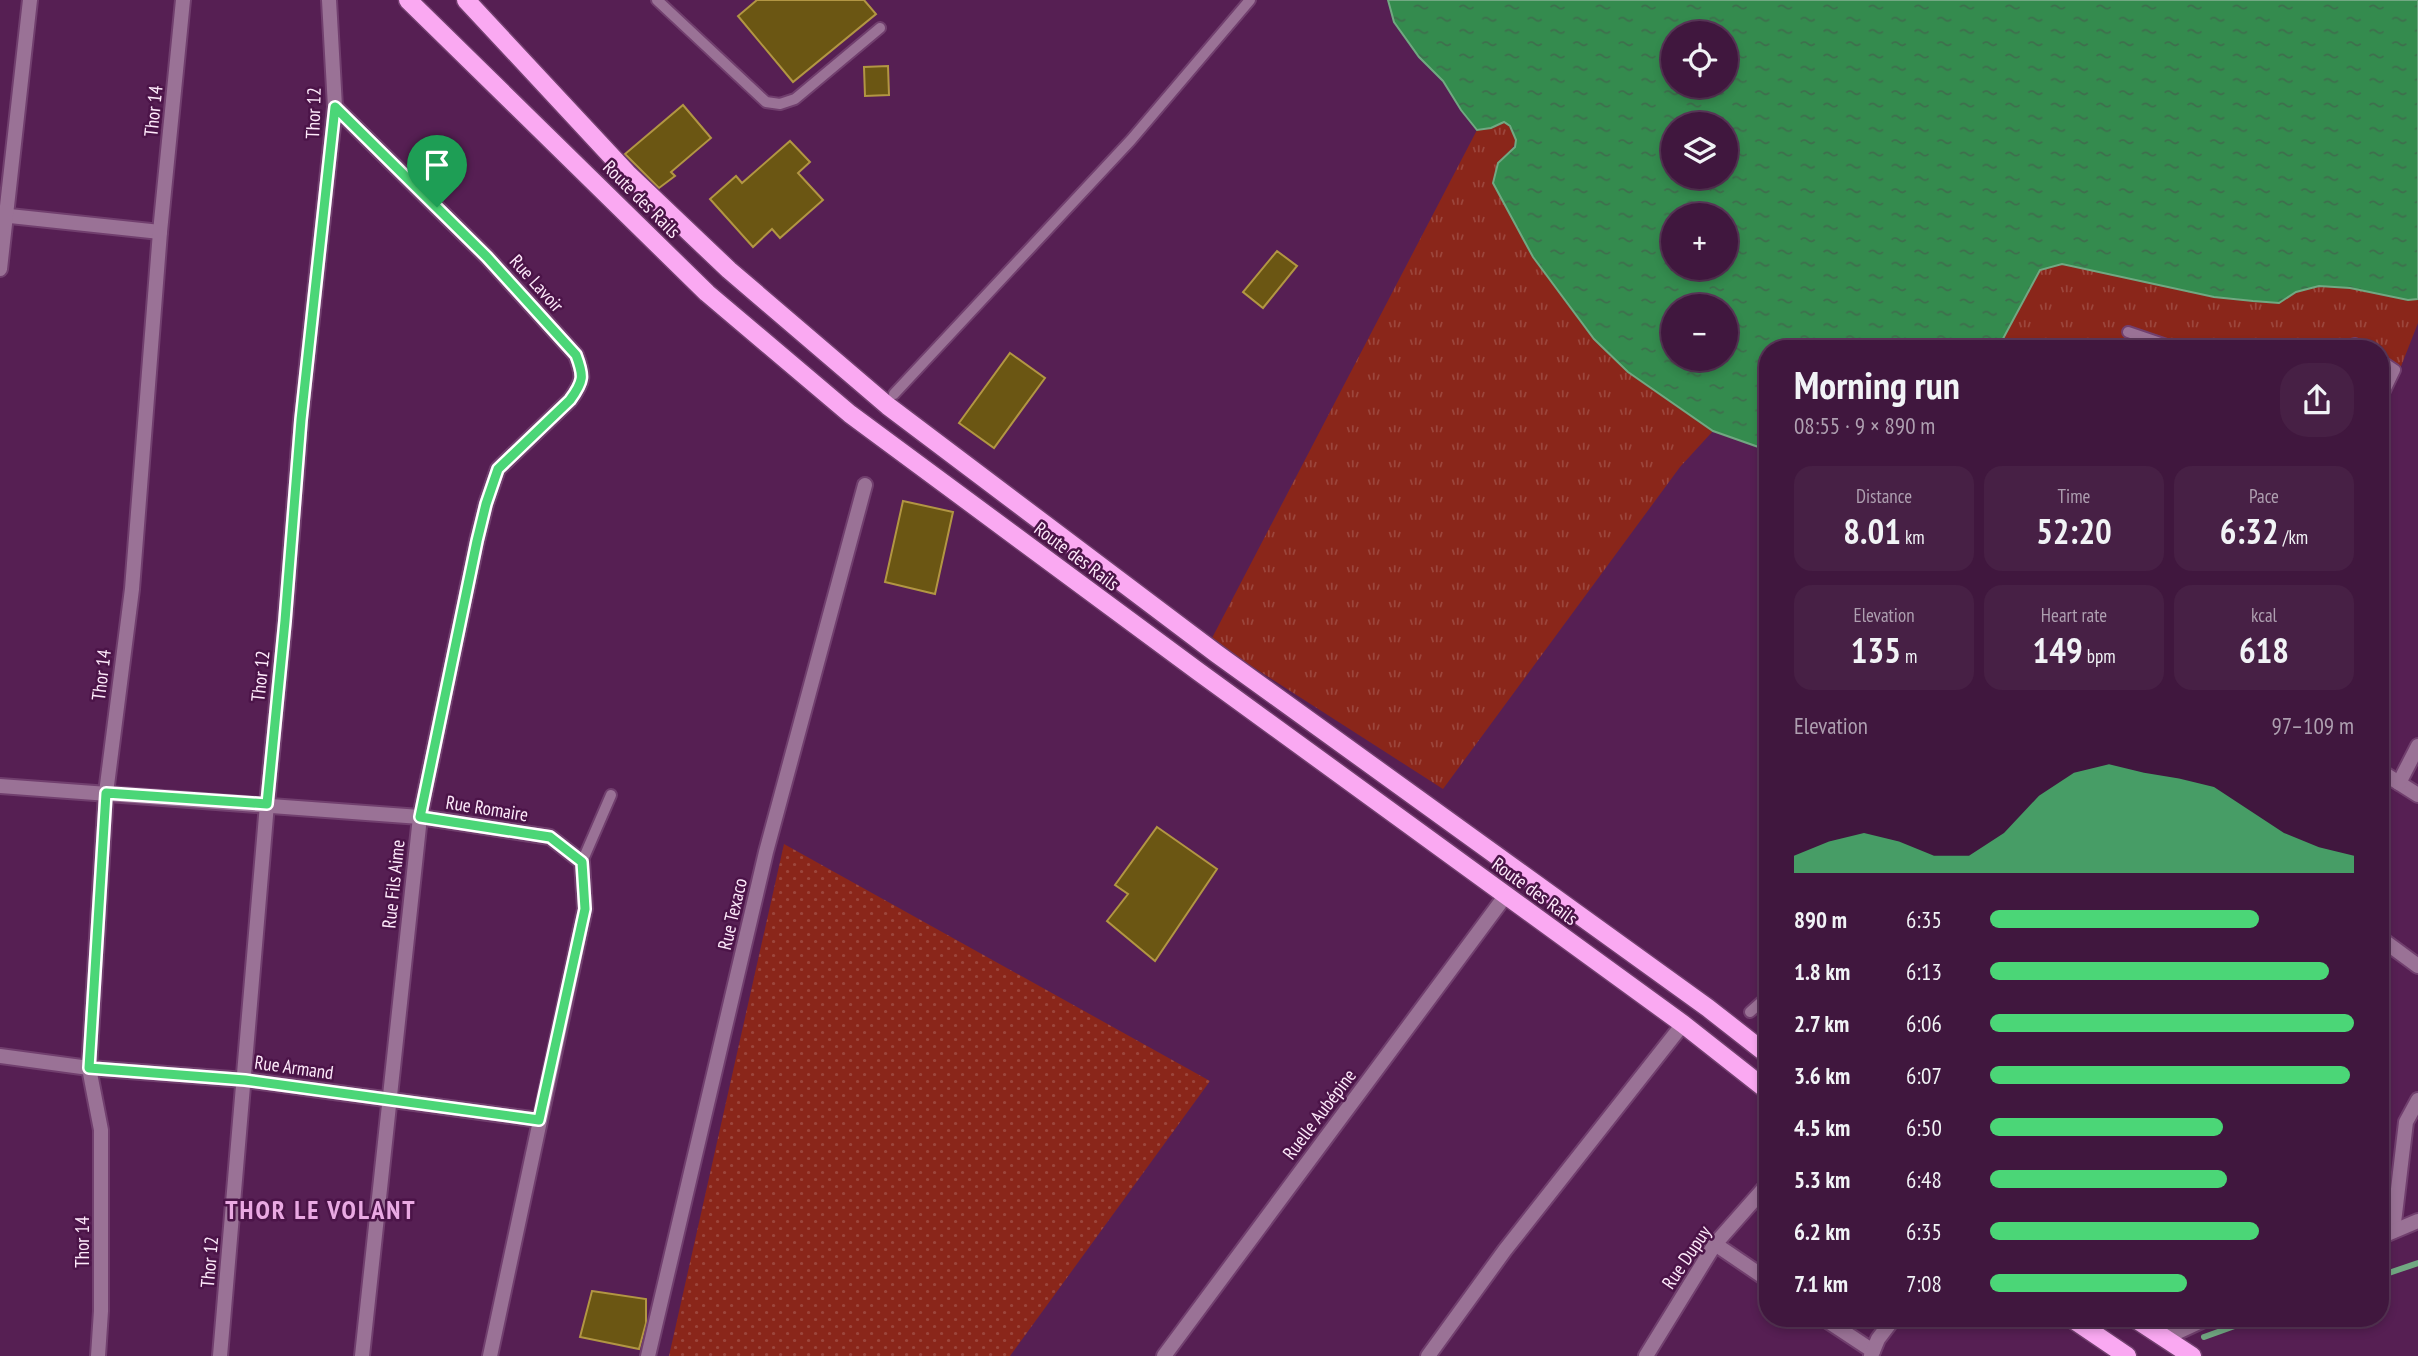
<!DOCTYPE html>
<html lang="en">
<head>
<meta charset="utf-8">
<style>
	:root { --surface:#40173e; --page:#472045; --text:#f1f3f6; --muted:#ae9fb0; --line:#593658; --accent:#4bd677 }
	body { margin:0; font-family:"PT Sans Narrow",sans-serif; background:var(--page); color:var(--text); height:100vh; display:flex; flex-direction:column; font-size:26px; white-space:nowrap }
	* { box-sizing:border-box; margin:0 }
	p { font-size:23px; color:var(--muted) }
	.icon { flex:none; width:38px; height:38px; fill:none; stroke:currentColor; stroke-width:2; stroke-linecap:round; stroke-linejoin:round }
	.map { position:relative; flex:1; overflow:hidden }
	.panel { position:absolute; left:1759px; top:340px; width:630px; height:987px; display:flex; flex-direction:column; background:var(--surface); border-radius:28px; box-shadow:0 4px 10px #0003,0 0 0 2px var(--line) }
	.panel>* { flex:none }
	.buttons { position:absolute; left:1661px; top:21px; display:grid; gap:14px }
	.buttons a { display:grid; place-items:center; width:77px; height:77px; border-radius:50%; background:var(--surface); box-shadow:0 4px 10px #0003,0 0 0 2px var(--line); font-size:35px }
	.pin { position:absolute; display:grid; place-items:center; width:60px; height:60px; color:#fff; margin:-72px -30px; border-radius:50% 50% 50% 0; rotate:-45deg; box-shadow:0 0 7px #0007 }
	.pin .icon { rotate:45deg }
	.round { display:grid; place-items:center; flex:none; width:74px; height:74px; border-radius:28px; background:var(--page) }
	.head { display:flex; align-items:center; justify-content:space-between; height:119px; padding:0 35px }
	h1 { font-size:38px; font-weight:700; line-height:52px }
	.figures { display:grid; grid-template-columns:repeat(3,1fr); gap:10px; height:119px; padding:7px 35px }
	.figures div { display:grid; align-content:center; border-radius:18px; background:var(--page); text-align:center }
	.figures b { font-size:35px; font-weight:700 }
	.figures small { font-size:19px; font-weight:400 }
	.figures p { font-size:19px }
	.chart { height:196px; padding:14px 35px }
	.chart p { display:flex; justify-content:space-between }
	.chart svg { width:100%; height:126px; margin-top:7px; fill:var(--accent); opacity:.7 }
	ul { padding:0 35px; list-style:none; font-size:23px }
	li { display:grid; grid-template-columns:112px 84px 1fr; align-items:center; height:52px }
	li i { height:18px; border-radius:9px; background:var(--accent) }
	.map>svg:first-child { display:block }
</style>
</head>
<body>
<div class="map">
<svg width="2418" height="1356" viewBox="0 0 2418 1356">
	<defs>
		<pattern id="grass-tufts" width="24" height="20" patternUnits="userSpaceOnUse" patternTransform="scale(1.75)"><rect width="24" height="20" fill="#8a261a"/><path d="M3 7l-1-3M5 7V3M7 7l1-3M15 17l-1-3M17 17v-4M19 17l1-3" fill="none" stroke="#9c463c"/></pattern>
		<pattern id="park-dots" width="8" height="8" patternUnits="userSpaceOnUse" patternTransform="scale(1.75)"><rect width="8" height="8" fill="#8a261a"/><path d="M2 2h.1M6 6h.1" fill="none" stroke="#9c463c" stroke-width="1.8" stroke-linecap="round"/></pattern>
		<pattern id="water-ripples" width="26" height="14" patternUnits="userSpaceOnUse" patternTransform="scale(1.75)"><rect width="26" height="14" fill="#348b4e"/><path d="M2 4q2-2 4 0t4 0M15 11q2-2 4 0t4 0" fill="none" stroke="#3e6f4d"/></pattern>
	</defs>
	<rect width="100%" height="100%" fill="#561f53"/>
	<g fill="url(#grass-tufts)">
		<path d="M 1504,122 C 1528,138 1511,150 1498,163 L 1533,257 L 1594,339 L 1628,372 L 1713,431 L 1680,467 L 1443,789 L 1211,640 L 1477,130 Z"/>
		<polygon points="2062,264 2214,297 2253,301 2279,303 2296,292 2319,286 2350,288 2408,300 2418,299 2418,323 2380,420 2380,348 1998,348 2040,270"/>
	</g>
	<polygon fill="url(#park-dots)" points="784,844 1210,1081 1010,1356 669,1356"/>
	<path fill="url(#water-ripples)" stroke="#71a882" stroke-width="2" fill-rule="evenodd" d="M 1388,0 L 2418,0 L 2418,299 L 2408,300 L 2350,288 L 2319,286 L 2296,292 L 2279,303 L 2253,301 L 2214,297 L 2062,264 L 2040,270 L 1998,348 L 1768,348 L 1767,450 L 1713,431 L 1628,372 L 1594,339 L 1533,257 L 1493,183 L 1498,163 L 1515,147 L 1516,140 L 1510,126 L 1504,122 L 1491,128 L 1477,130 L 1461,110 L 1443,81 L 1419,57 L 1394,22 ZM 1673,33 L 1726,33 L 1726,86 L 1673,86 ZM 1673,124 L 1726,124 L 1726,177 L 1673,177 ZM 1673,215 L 1726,215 L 1726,268 L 1673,268 ZM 1673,306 L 1726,306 L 1726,359 L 1673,359 Z"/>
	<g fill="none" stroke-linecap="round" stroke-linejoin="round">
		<g stroke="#71a882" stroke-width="6">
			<polyline points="2380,1276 2418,1263"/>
			<polyline points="2204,1337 2257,1318"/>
		</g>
	</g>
	<g fill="#6b5613" stroke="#b29643" stroke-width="2">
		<polygon points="757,0 864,0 876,14 793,82 738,16"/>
		<polygon points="888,66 889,95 865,96 864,67"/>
		<polygon points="683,105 711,138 671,172 675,176 659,188 625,154"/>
		<polygon points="790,141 810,162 798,173 823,200 780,238 772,229 753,247 710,199 736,176 742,183"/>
		<polygon points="1277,251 1297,266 1263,308 1243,292"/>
		<polygon points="1010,353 1045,378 994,448 959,423"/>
		<polygon points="903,501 953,512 935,594 885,582"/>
		<polygon points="1157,827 1217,869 1155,961 1107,921 1128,894 1115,885"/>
		<polygon points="592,1291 646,1299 646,1323 639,1349 580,1337"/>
	</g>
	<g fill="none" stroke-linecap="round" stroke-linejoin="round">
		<g stroke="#713f6e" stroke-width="14">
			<g id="service">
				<polyline points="657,0 766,102 780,104 795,99 880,28"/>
				<polyline points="2128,332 2175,348"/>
				<polyline points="2340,348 2355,344 2362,348"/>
				<polyline points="2380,360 2395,370 2380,401"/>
				<polyline points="894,394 1131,140 1250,0"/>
				<polyline points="582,862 611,795"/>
				<polyline points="1750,1012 1768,996"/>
			</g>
		</g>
		<g stroke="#713f6e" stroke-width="18">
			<g id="minor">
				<path d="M 335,107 L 487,257 L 576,355 C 584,376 584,381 570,400 L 498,469 L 486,504 L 477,541 L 420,817 L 362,1356"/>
				<polyline points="0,215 160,232"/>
				<polyline points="0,269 30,0"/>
				<polyline points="2380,771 2418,795"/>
				<polyline points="2399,783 2418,746"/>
				<polyline points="0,786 420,817 550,837 582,862 585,909 490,1356"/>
				<polyline points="2380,938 2418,966"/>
				<polyline points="0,1056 89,1068 245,1080 539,1120"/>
				<polyline points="2393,1231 2406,1122 2418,1100"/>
				<polyline points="2380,1237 2418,1221"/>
				<polyline points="1715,1244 1768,1280"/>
				<polyline points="1823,1318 1873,1351"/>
				<polyline points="2165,1338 2208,1318"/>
				<polyline points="98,1356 101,1311 101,1130 89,1068 106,793 132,589 160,232 183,0"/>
				<polyline points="220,1356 267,804 285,621 301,420 335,107 329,0"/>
				<polyline points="648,1356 766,852 865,485"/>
				<polyline points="1428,1356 1505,1250 1683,1024"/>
				<polyline points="1646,1356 1715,1244 1768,1184"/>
				<polyline points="1871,1356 1878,1339 1894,1318"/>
			</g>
		</g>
		<g stroke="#713f6e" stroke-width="18">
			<polyline id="tertiary" points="1164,1356 1506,895"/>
		</g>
		<g stroke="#713f6e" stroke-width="21">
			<g id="primary">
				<polyline points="408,0 707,293 850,414 1199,672 1683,1024 1768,1091"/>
				<polyline points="466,0 627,173 729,270 888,406 1217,654 1708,1008 1768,1055"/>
				<polyline points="2071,1318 2127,1356"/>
				<polyline points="2134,1318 2192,1356"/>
			</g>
		</g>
		<use href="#service" stroke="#9a7296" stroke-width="10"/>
		<use href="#minor" stroke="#9a7296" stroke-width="14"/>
		<use href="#tertiary" stroke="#9a7296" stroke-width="14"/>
		<use href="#primary" stroke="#faa9f2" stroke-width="18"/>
	</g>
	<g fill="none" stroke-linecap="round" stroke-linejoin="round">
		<g stroke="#fff" stroke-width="14">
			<path id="route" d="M 335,107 L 487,257 L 576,355 C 584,376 584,381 570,400 L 498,469 L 486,504 L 477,541 L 420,817 L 550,837 L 582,862 L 585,909 L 539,1120 L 245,1080 L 89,1068 L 106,793 L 267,804 L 285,621 L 301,420 Z"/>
		</g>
		<use href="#route" stroke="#4bd677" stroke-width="9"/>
	</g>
	<g text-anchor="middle" stroke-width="5" stroke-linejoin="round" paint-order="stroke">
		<g font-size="19" fill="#feeafb" stroke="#4b1448">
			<text transform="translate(153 111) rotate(-84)" y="7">Thor 14</text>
			<text transform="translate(313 113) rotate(-88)" y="7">Thor 12</text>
			<text transform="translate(642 199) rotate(45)" y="7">Route des Rails</text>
			<text transform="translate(537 283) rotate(48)" y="7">Rue Lavoir</text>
			<text transform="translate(1077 556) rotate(37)" y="7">Route des Rails</text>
			<text transform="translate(101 675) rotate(-83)" y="7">Thor 14</text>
			<text transform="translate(260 676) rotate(-84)" y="7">Thor 12</text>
			<text transform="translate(487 808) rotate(9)" y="7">Rue Romaire</text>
			<text transform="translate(393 884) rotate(-84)" y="7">Rue Fils Aime</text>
			<text transform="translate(1535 891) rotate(36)" y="7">Route des Rails</text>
			<text transform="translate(732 914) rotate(-77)" y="7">Rue Texaco</text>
			<text transform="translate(294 1067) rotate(8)" y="7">Rue Armand</text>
			<text transform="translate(1319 1114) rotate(-53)" y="7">Ruelle Aubépine</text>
			<text transform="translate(82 1242) rotate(-90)" y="7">Thor 14</text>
			<text transform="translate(1686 1257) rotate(-56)" y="7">Rue Dupuy</text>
			<text transform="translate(209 1262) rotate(-85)" y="7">Thor 12</text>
		</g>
		<g font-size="26" font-weight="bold" letter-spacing="2" fill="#eaa9e3" stroke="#4b1448">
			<text x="321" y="1219">THOR LE VOLANT</text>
		</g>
	</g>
</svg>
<div class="buttons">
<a><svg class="icon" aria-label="locate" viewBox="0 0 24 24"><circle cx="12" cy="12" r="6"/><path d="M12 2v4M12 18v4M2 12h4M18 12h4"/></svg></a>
<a><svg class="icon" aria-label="layers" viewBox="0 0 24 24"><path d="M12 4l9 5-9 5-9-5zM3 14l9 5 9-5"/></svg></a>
<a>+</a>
<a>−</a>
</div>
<div class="pin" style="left:437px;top:207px;background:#1e9e55"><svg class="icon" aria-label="arrive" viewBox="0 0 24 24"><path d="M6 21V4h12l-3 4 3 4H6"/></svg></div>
<section class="panel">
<div class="head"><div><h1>Morning run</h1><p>08:55 · 9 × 890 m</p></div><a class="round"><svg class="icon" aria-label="share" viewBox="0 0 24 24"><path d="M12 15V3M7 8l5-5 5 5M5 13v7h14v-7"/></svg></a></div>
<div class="figures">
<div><p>Distance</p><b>8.01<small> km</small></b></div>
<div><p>Time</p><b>52:20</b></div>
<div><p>Pace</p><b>6:32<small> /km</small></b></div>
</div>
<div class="figures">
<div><p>Elevation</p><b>135<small> m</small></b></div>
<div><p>Heart rate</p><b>149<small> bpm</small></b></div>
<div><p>kcal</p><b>618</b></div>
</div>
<div class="chart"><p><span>Elevation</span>97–109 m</p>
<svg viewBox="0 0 160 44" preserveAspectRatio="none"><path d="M0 44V38L10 33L20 30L30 33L40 38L50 38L60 30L70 17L80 9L90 6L100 9L110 11L120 14L130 22L140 30L150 35L160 38V44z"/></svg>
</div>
<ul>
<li><b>890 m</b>6:35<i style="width:74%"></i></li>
<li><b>1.8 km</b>6:13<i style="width:93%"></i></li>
<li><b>2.7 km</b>6:06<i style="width:100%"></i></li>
<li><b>3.6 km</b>6:07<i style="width:99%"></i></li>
<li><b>4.5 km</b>6:50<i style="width:64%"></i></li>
<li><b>5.3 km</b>6:48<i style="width:65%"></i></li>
<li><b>6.2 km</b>6:35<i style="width:74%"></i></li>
<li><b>7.1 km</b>7:08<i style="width:54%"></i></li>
</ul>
</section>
</div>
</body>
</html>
